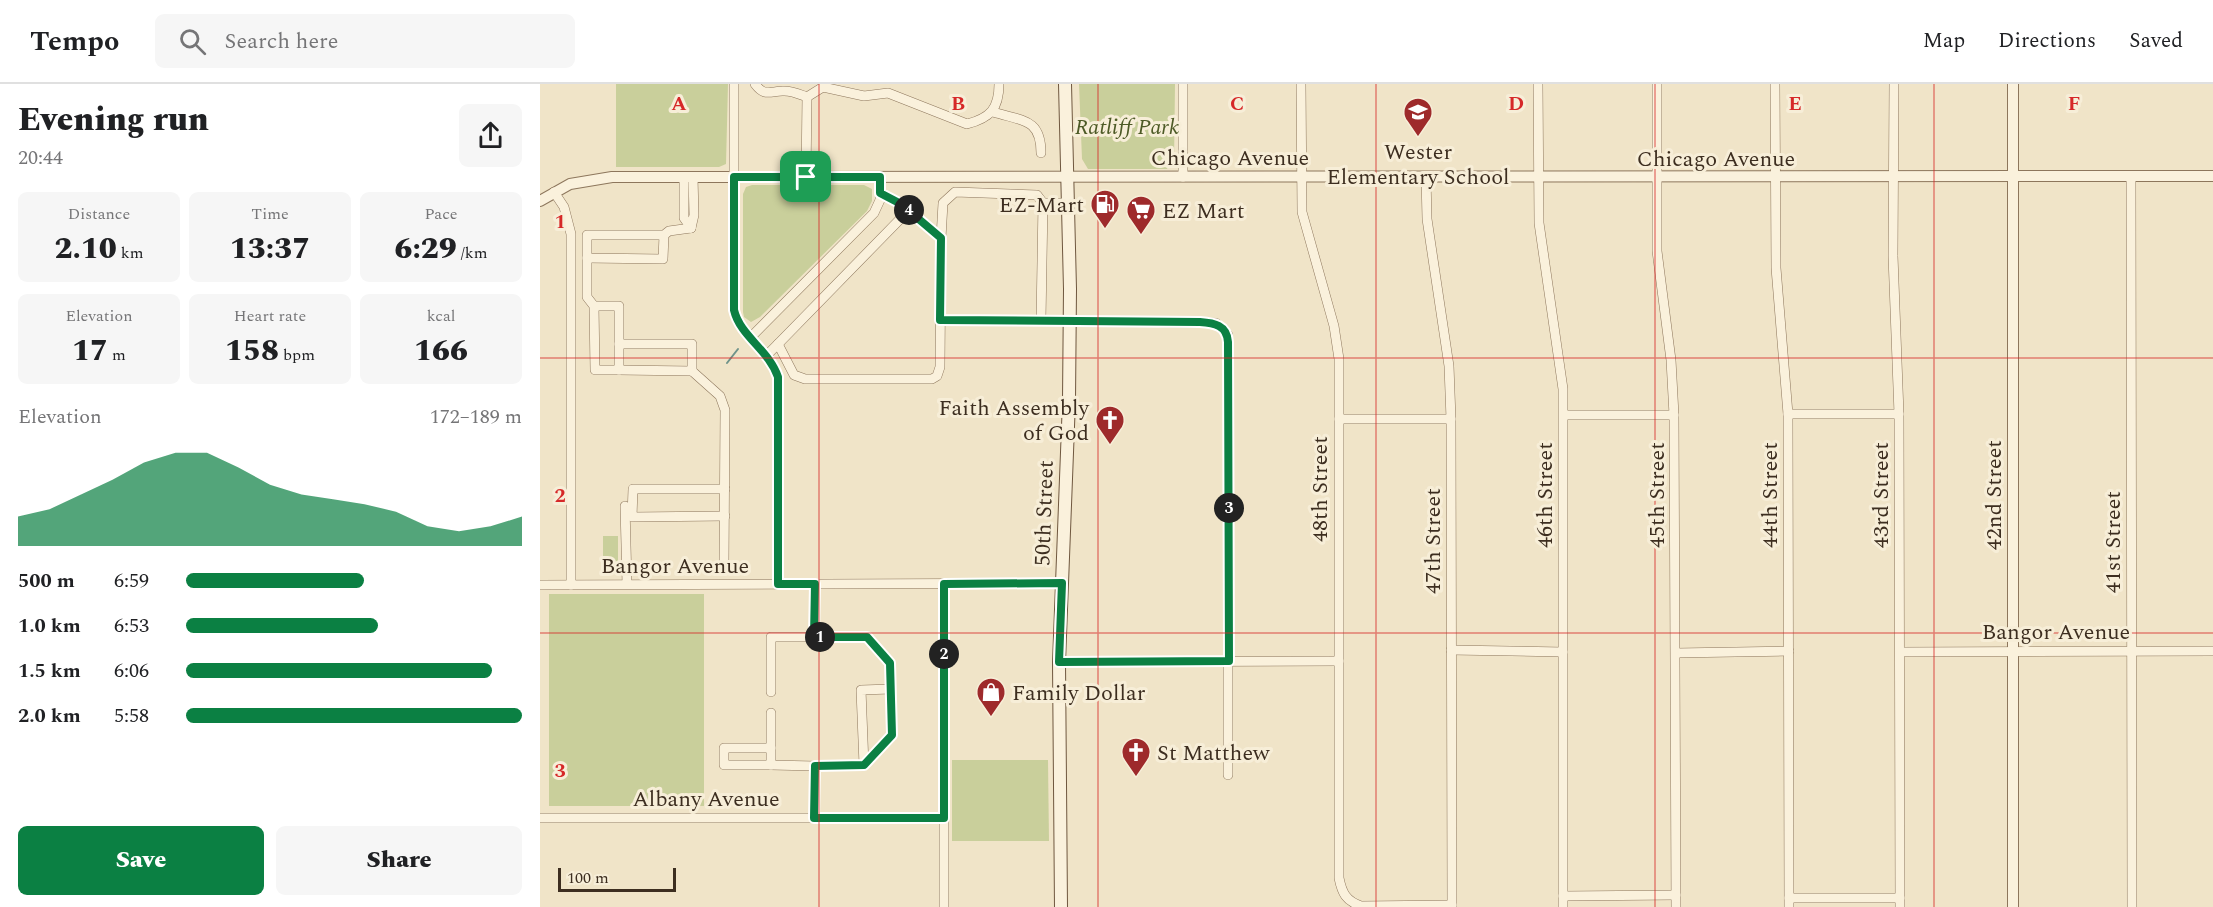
<!DOCTYPE html>
<html lang="en">
<head>
<meta charset="utf-8">
<style>
	:root { --surface:#fff; --page:#f6f6f6; --text:#202124; --muted:#757577; --line:#e0e0e0; --accent:#0b8043 }
	body { margin:0; font-family:Spectral,serif; background:var(--page); color:var(--text); height:100vh; display:flex; flex-direction:column; font-size:22px; white-space:nowrap }
	* { box-sizing:border-box; margin:0 }
	p { font-size:20px; color:var(--muted) }
	.icon { flex:none; width:33px; height:33px; fill:none; stroke:currentColor; stroke-width:2; stroke-linecap:round; stroke-linejoin:round }
	.map { position:relative; flex:1; overflow:hidden }
	.panel { display:flex; flex-direction:column; background:var(--surface); width:540px }
	.panel>* { flex:none }
	.scale { position:absolute; left:18px; bottom:15px; width:118px; box-sizing:border-box; padding-left:6px; border:3px solid #3d2e20; border-top:0; font-size:16px; line-height:21px; white-space:nowrap; color:#3d2e20; -webkit-text-stroke:4px #f7eed8; paint-order:stroke }
	.pin { position:absolute; display:grid; place-items:center; width:51px; height:51px; color:#fff; margin:-26px; border-radius:12px; box-shadow:0 3px 9px #0006 }
	.km { position:absolute; width:30px; height:30px; margin:-15px; border-radius:50%; background:#222; color:#fff; font-size:16px; line-height:30px; text-align:center }
	.round { display:grid; place-items:center; flex:none; width:63px; height:63px; border-radius:9px; background:var(--page) }
	.head { display:flex; align-items:center; justify-content:space-between; height:102px; padding:0 18px }
	h1 { font-size:33px; font-weight:800; line-height:45px }
	.figures { display:grid; grid-template-columns:repeat(3,1fr); gap:9px; height:102px; padding:6px 18px }
	.figures div { display:grid; align-content:center; border-radius:9px; background:var(--page); text-align:center }
	.figures b { font-size:30px; font-weight:800 }
	.figures small { font-size:16px; font-weight:400 }
	.figures p { font-size:16px }
	.chart { height:168px; padding:12px 18px }
	.chart p { display:flex; justify-content:space-between }
	.chart svg { width:100%; height:108px; margin-top:6px; fill:var(--accent); opacity:.7 }
	.cta { display:flex; gap:12px; margin-top:auto; padding:12px 18px }
	.cta a { flex:1; height:69px; border-radius:9px; background:var(--accent); color:#fff; font-size:24px; font-weight:800; line-height:69px; text-align:center }
	.cta a+a { background:var(--page); color:var(--text) }
	ul { padding:0 18px; list-style:none; font-size:20px }
	li { display:grid; grid-template-columns:96px 72px 1fr; align-items:center; height:45px }
	li i { height:15px; border-radius:8px; background:var(--accent) }
	header { display:flex; align-items:center; gap:36px; box-sizing:border-box; height:84px; padding:0 30px; background:var(--surface); border-bottom:2px solid var(--line) }
	header strong { font-size:28px }
	nav { display:flex; gap:33px; margin-inline-start:auto; font-size:21px }
	.search { width:420px; height:54px; background:var(--page); display:flex; align-items:center; gap:15px; box-sizing:border-box; padding:0 21px; border-radius:9px; color:var(--muted); font-size:22px }
	main { display:flex; flex:1; min-height:0 }
	.map>svg:first-child { display:block }
</style>
</head>
<body>
<header>
<strong>Tempo</strong>
<div class="search"><svg class="icon" aria-label="search" viewBox="0 0 24 24"><circle cx="10" cy="10" r="6"/><path d="M15 15l6 6"/></svg>Search here</div>
<nav><a>Map</a><a>Directions</a><a>Saved</a></nav>
</header>
<main>
<section class="panel">
<div class="head"><div><h1>Evening run</h1><p>20:44</p></div><a class="round"><svg class="icon" aria-label="share" viewBox="0 0 24 24"><path d="M12 15V3M7 8l5-5 5 5M5 13v7h14v-7"/></svg></a></div>
<div class="figures">
<div><p>Distance</p><b>2.10<small> km</small></b></div>
<div><p>Time</p><b>13:37</b></div>
<div><p>Pace</p><b>6:29<small> /km</small></b></div>
</div>
<div class="figures">
<div><p>Elevation</p><b>17<small> m</small></b></div>
<div><p>Heart rate</p><b>158<small> bpm</small></b></div>
<div><p>kcal</p><b>166</b></div>
</div>
<div class="chart"><p><span>Elevation</span>172–189 m</p>
<svg viewBox="0 0 160 44" preserveAspectRatio="none"><path d="M0 44V32L10 29L20 23L30 17L40 10L50 6L60 6L70 12L80 19L90 23L100 25L110 27L120 30L130 36L140 38L150 36L160 32V44z"/></svg>
</div>
<ul>
<li><b>500 m</b>6:59<i style="width:53%"></i></li>
<li><b>1.0 km</b>6:53<i style="width:57%"></i></li>
<li><b>1.5 km</b>6:06<i style="width:91%"></i></li>
<li><b>2.0 km</b>5:58<i style="width:100%"></i></li>
</ul>
<div class="cta"><a>Save</a><a>Share</a></div>
</section>
<div class="map">
<svg width="1673" height="823" viewBox="0 0 1673 823">
	<rect width="100%" height="100%" fill="#f0e4c8"/>
	<g fill="#c9cf9b">
		<polygon points="76,0 188,0 186,80 179,83 76,83"/>
		<polygon points="539,0 635,0 634,80 630,78 627,85 548,85 542,75"/>
		<polygon points="212,101 324,101 332,105 332,117 327,127 220,233 211,238 204,233 203,228 203,110 206,103"/>
		<rect x="63" y="452" width="15" height="33"/>
		<rect x="9" y="510" width="155" height="212"/>
		<polygon points="412,676 508,676 509,757 412,757"/>
	</g>
	<g fill="none" stroke-linecap="round" stroke-linejoin="round">
		<polyline stroke="#6f938a" stroke-width="2" points="187,279 198,265"/>
		<g stroke="#8d765c" stroke-width="10">
			<g id="minor">
				<path d="M 194,0 L 194,226 C 200,252 229,266 238,293 L 238,500"/>
				<path d="M 215,0 C 224,12 228,8 242,7 C 251,6 259,10 267,13"/>
				<polyline points="643,0 643,93"/>
				<path d="M 761,0 L 762,128 L 794,242 L 799,275 L 799,794 C 802,809 806,817 821,822 L 912,821"/>
				<polyline points="998,0 999,139 1023,305 1023,823"/>
				<polyline points="1117,0 1117,167 1131,276 1134,331 1136,823"/>
				<polyline points="1235,0 1236,184 1248,330 1249,823"/>
				<polyline points="1354,0 1353,172 1359,330 1360,823"/>
				<path d="M 453,28 C 482,37 501,34 501,69"/>
				<polyline points="1591,92 1592,823"/>
				<polyline points="144,93 144,134 151,144"/>
				<path d="M 266,93 L 267,13 L 283,3 L 324,12 L 348,9 L 427,40 C 450,34 459,25 459,0"/>
				<polyline points="886,93 887,135 909,282 911,335 912,823"/>
				<polyline points="14,108 24,123 31,150 31,501"/>
				<polyline points="503,119 528,119"/>
				<polyline points="151,144 154,131 153,93"/>
				<polyline points="124,151 47,151 47,174 123,175 124,151 129,147 151,144"/>
				<polyline points="47,174 47,213 54,222 79,222 79,286 55,286 54,222"/>
				<polyline points="400,236 501,236 503,119 497,111 415,108 403,119 401,154"/>
				<polyline points="501,236 676,239 688,251 688,691"/>
				<polyline points="211,253 334,129 340,116 340,93"/>
				<polyline points="79,260 152,260 152,287 79,286"/>
				<polyline points="238,260 369,126"/>
				<polyline points="227,271 238,260 254,291 265,295 392,295 397,292 400,283 401,154 361,120 340,109"/>
				<polyline points="152,287 180,312 185,326 184,481"/>
				<polyline points="1248,330 1359,330"/>
				<polyline points="1024,331 1134,331"/>
				<polyline points="799,335 911,335"/>
				<polyline points="85,422 87,500"/>
				<polyline points="185,432 92,433 93,405 185,405"/>
				<polyline points="404,500 404,823"/>
				<polyline points="0,501 522,499"/>
				<polyline points="911,566 1023,568"/>
				<polyline points="1360,568 1673,567"/>
				<polyline points="1136,569 1249,567"/>
				<polyline points="519,578 799,577"/>
				<polyline points="231,608 231,553 274,553"/>
				<polyline points="231,629 231,681 275,682"/>
				<polyline points="231,664 184,664 184,681 231,681"/>
				<polyline points="324,681 321,606 351,605"/>
				<polyline points="0,734 404,734"/>
				<polyline points="274,734 275,682 324,681 352,651 350,579 327,553 274,553 275,500"/>
				<polyline points="1023,812 1136,811"/>
				<polyline points="1249,814 1360,814"/>
			</g>
		</g>
		<g stroke="#8d765c" stroke-width="12">
			<g id="tertiary">
				<polyline points="1473,0 1473,823"/>
				<polyline points="0,117 30,100 72,93 1673,92"/>
			</g>
		</g>
		<g stroke="#6f573f" stroke-width="14">
			<polyline id="secondary" points="521,823 519,578 529,316 530,205 525,0"/>
		</g>
		<use href="#minor" stroke="#faf1dc" stroke-width="9"/>
		<use href="#tertiary" stroke="#faf1dc" stroke-width="10"/>
		<use href="#secondary" stroke="#faf1dc" stroke-width="12"/>
	</g>
	<g fill="none" stroke-linecap="round" stroke-linejoin="round">
		<g stroke="#fff" stroke-width="12">
			<path id="route" d="M 194,93 L 340,93 L 340,109 L 361,120 L 401,154 L 400,236 L 660,238 C 674,239 687,241 688,258 L 689,577 L 519,578 L 522,499 L 404,500 L 404,734 L 274,734 L 275,682 L 324,681 L 352,651 L 350,579 L 327,553 L 274,553 L 275,500 L 238,500 L 238,293 C 229,266 200,252 194,226 Z"/>
		</g>
		<use href="#route" stroke="#0b8043" stroke-width="8"/>
	</g>
	<path fill="none" stroke="#d62828" stroke-width="1.5" stroke-opacity="0.55" d="M 279,0 L 279,823M 558,0 L 558,823M 836,0 L 836,823M 1115,0 L 1115,823M 1394,0 L 1394,823M 0,274 L 1673,274M 0,549 L 1673,549"/>
	<defs>
		<g id="school-pin" transform="scale(1.5)"><path d="M0 17L-7.5 6A9.5 9.5 0 1 1 7.5 6Z" fill="#9e2a2b" stroke="#f7eed8"/><path d="M0-5L7-2L0 1L-7-2ZM-4 1L0 2.5L4 1V4Q0 6-4 4Z" fill="#fff"/></g>
		<g id="fuel-pin" transform="scale(1.5)"><path d="M0 17L-7.5 6A9.5 9.5 0 1 1 7.5 6Z" fill="#9e2a2b" stroke="#f7eed8"/><path d="M-5.5-6h7V0h2V4h1.3V-2.5L3-4.5l.8-.8L6-3V5H2.5V1h-1V6h-7ZM-4.2-4.7v3.2H.2V-4.7Z" fill="#fff"/></g>
		<g id="supermarket-pin" transform="scale(1.5)"><path d="M0 17L-7.5 6A9.5 9.5 0 1 1 7.5 6Z" fill="#9e2a2b" stroke="#f7eed8"/><path d="M-6-5.5h2.5l.6 2H6L4.5 2H-2.5L-4.4-4H-6ZM-1.5 3.2a1.3 1.3 0 1 0 .1 0ZM3 3.2a1.3 1.3 0 1 0 .1 0Z" fill="#fff"/></g>
		<g id="church-pin" transform="scale(1.5)"><path d="M0 17L-7.5 6A9.5 9.5 0 1 1 7.5 6Z" fill="#9e2a2b" stroke="#f7eed8"/><path d="M-1.2-6h2.4v3.5h3.3v2.4h-3.3V6h-2.4V-.1h-3.3v-2.4h3.3Z" fill="#fff"/></g>
		<g id="shop-pin" transform="scale(1.5)"><path d="M0 17L-7.5 6A9.5 9.5 0 1 1 7.5 6Z" fill="#9e2a2b" stroke="#f7eed8"/><path d="M-5-2.5h2.3a2.7 3.5 0 0 1 5.4 0H5L5.5 6h-11ZM-1.5-2.5h3a1.5 2.3 0 0 0-3 0Z" fill="#fff"/></g>
	</defs>
	<g fill-rule="evenodd">
		<use href="#school-pin" x="878" y="28"/>
		<use href="#fuel-pin" x="565" y="120"/>
		<use href="#supermarket-pin" x="601" y="126"/>
		<use href="#church-pin" x="570" y="336"/>
		<use href="#shop-pin" x="451" y="608"/>
		<use href="#church-pin" x="596" y="668"/>
	</g>
	<g text-anchor="middle" stroke-width="6" stroke-linejoin="round" paint-order="stroke">
		<g font-size="22" font-style="italic" fill="#4d5a26" stroke="#f7eed8">
			<text x="587" y="50">Ratliff Park</text>
		</g>
		<g font-size="22" fill="#3d2e20" stroke="#f7eed8" text-anchor="start">
			<text x="878" y="75" text-anchor="middle">Wester<tspan x="878" dy="25">Elementary School</tspan></text>
			<text x="544" y="128" text-anchor="end">EZ-Mart</text>
			<text x="622" y="134">EZ Mart</text>
			<text x="549" y="331" text-anchor="end">Faith Assembly<tspan x="549" dy="25">of God</tspan></text>
			<text x="472" y="616">Family Dollar</text>
			<text x="617" y="676">St Matthew</text>
		</g>
		<g font-size="22" fill="#3d2e20" stroke="#f7eed8">
			<text x="690" y="81">Chicago Avenue</text>
			<text x="1176" y="82">Chicago Avenue</text>
			<text transform="translate(779 405) rotate(-90)" y="8">48th Street</text>
			<text transform="translate(1004 411) rotate(-90)" y="8">46th Street</text>
			<text transform="translate(1116 411) rotate(-90)" y="8">45th Street</text>
			<text transform="translate(1229 411) rotate(-90)" y="8">44th Street</text>
			<text transform="translate(1340 411) rotate(-90)" y="8">43rd Street</text>
			<text transform="translate(1453 411) rotate(-90)" y="8">42nd Street</text>
			<text transform="translate(503 429) rotate(-88)" y="8">50th Street</text>
			<text transform="translate(892 457) rotate(-90)" y="8">47th Street</text>
			<text transform="translate(1572 458) rotate(-90)" y="8">41st Street</text>
			<text x="135" y="489">Bangor Avenue</text>
			<text x="1516" y="555">Bangor Avenue</text>
			<text x="166" y="722">Albany Avenue</text>
		</g>
	</g>
	<g font-size="20" text-anchor="middle" font-weight="bold" fill="#d62828" stroke="#f7eed8" stroke-width="6" stroke-linejoin="round" paint-order="stroke">
		<text x="139" y="26">A</text>
		<text x="418" y="26">B</text>
		<text x="697" y="26">C</text>
		<text x="976" y="26">D</text>
		<text x="1255" y="26">E</text>
		<text x="1534" y="26">F</text>
		<text x="20" y="144">1</text>
		<text x="20" y="418">2</text>
		<text x="20" y="693">3</text>
	</g>
</svg>
<div class="scale">100 m</div>
<div class="pin" style="left:266px;top:93px;background:#1e9e55"><svg class="icon" aria-label="arrive" viewBox="0 0 24 24"><path d="M6 21V4h12l-3 4 3 4H6"/></svg></div>
<b class="km" style="left:280px;top:553px">1</b>
<b class="km" style="left:404px;top:570px">2</b>
<b class="km" style="left:689px;top:424px">3</b>
<b class="km" style="left:369px;top:126px">4</b>
</div>
</main>
</body>
</html>
